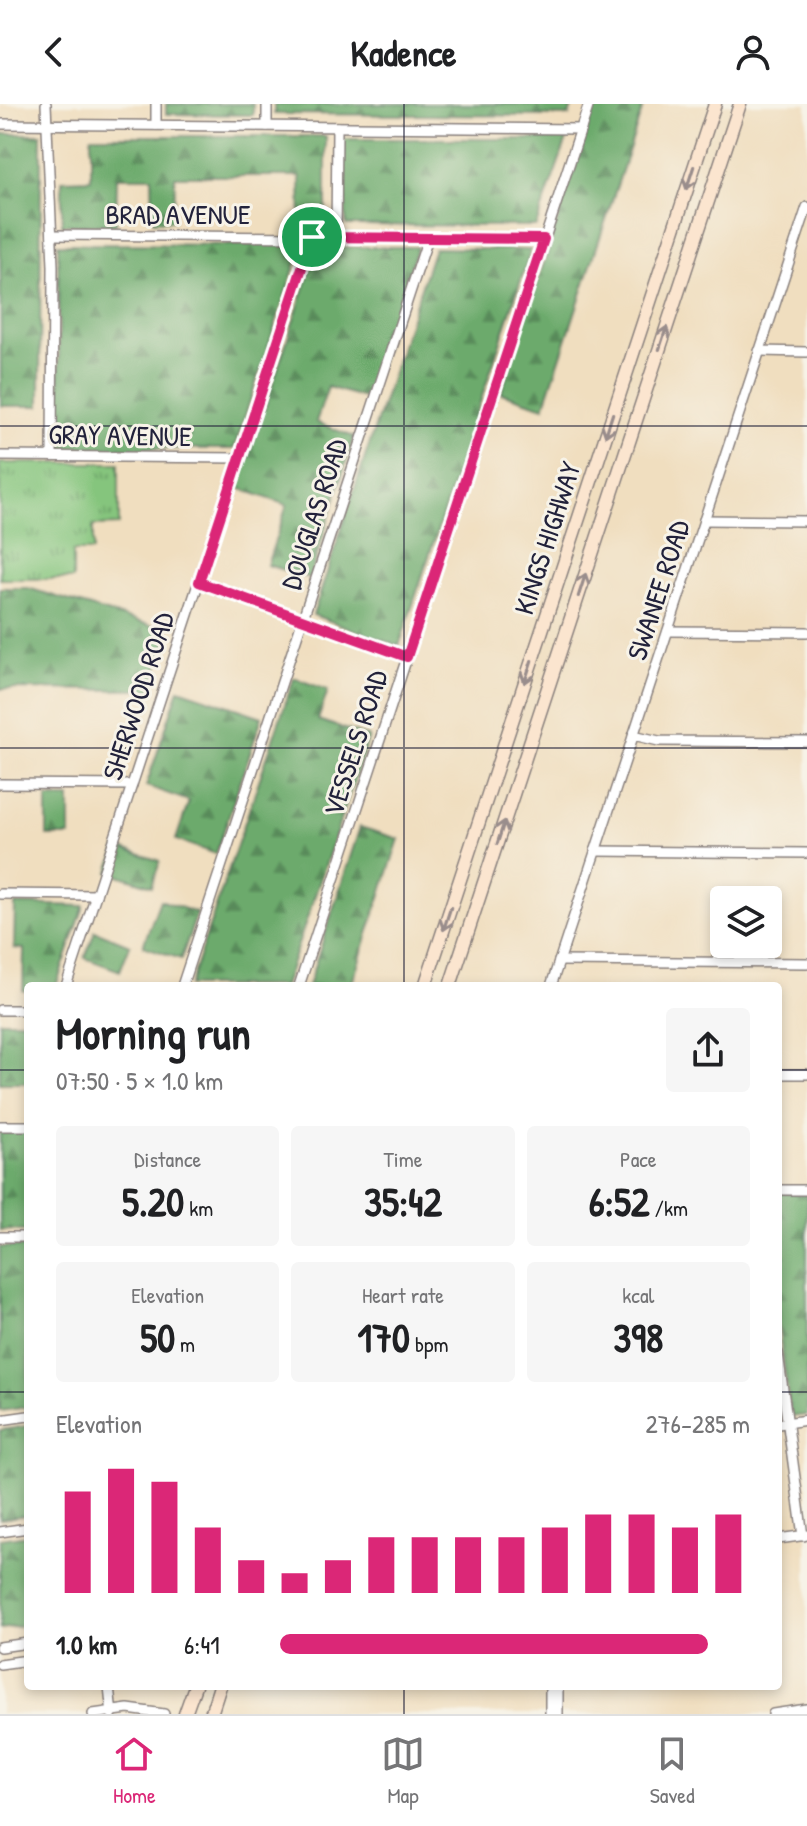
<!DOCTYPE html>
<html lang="en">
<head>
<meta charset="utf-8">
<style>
	:root { --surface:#fff; --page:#f6f6f6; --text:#202124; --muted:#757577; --line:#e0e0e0; --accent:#db2777 }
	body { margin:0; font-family:"Patrick Hand",sans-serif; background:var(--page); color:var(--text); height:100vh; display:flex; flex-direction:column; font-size:30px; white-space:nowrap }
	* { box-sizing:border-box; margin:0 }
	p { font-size:26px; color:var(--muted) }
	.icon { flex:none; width:44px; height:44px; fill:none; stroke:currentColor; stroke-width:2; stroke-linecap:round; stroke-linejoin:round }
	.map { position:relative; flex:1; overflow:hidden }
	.sheet { position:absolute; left:24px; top:878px; width:758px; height:708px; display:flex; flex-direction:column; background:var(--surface); border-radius:8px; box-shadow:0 4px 12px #0003 }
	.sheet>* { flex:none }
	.buttons { position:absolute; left:710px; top:782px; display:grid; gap:16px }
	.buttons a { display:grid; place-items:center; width:72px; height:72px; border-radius:8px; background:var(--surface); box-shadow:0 4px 12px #0003; font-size:40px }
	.pin { position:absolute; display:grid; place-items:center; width:68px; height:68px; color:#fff; margin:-34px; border:4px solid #fff; border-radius:50%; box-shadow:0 2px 8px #0007 }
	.round { display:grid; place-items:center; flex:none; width:84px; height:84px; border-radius:8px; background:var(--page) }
	.head { display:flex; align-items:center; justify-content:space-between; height:136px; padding:0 32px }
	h1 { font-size:44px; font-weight:700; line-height:60px }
	.metrics { display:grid; grid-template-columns:repeat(3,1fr); gap:12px; height:136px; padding:8px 32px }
	.metrics div { display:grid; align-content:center; border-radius:8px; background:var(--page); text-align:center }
	.metrics b { font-size:40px; font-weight:700 }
	.metrics small { font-size:22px; font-weight:400 }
	.metrics p { font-size:22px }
	.chart { height:224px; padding:16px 32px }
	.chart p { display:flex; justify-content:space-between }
	.chart svg { width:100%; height:144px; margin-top:8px; stroke:var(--accent); stroke-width:6 }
	ul { padding:0 32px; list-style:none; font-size:26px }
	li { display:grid; grid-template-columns:128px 96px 1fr; align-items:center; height:60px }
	li i { height:20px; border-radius:10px; background:var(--accent) }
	header { display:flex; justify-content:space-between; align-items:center; height:104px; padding:0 32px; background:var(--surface); font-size:36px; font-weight:700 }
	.menu { display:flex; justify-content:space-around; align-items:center; height:112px; border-top:2px solid var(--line); background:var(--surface); font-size:22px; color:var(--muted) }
	.menu a { display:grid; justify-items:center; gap:4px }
	.menu .selected { color:var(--accent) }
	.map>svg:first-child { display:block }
</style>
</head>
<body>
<header><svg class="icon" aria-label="back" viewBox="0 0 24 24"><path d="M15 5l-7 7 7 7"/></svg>Kadence<svg class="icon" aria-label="person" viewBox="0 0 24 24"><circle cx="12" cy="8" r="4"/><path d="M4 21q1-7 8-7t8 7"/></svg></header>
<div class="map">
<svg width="807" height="1610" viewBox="0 0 807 1610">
	<defs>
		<pattern id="grass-tufts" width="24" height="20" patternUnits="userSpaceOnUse" patternTransform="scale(2)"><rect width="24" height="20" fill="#85c57d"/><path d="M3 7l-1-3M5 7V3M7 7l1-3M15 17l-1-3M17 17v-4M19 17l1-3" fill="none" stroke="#6ca068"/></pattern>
		<pattern id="forest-firs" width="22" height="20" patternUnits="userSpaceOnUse" patternTransform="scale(2)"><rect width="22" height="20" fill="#6caa6c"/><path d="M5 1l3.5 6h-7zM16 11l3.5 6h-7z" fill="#588a5a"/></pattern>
	</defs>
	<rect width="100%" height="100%" fill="#f7f3e8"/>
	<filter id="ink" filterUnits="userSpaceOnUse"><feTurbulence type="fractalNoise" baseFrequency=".0125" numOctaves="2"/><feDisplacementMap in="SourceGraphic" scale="16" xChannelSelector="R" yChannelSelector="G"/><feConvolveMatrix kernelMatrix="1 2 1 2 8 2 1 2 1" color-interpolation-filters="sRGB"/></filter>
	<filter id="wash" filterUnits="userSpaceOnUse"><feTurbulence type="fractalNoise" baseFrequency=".006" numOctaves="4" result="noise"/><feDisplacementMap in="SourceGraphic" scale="32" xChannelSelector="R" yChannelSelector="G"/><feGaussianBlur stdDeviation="1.8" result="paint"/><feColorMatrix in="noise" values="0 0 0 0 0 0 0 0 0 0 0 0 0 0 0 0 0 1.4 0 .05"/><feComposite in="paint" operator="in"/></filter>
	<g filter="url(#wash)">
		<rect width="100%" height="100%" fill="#f0debf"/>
		<polygon fill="url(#grass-tufts)" stroke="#54745c" stroke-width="2" points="0,359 119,359 119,421 93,422 93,447 73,447 73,475 0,475"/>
		<g fill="url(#forest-firs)" stroke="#476654" stroke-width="2">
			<polygon points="166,0 253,0 253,11 166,10"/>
			<polygon points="274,0 573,0 569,12 274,10"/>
			<polygon points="596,0 644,0 544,303 501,289"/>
			<polygon points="0,30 41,30 40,302 1,302"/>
			<polygon points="91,32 326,32 326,120 301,120 300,72 175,72 174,117 153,117 152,73 117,73 116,121 62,121 62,76 91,75"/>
			<polygon points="344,35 567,35 536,122 346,121"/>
			<polygon points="58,140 302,141 234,345 60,344"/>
			<polygon points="318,143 417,143 368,295 328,283 316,318 354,333 310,474 267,461 287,401 238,384"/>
			<polygon points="434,144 531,146 399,542 313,511"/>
			<polygon points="0,484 28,484 169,527 151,586 0,585"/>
			<polygon points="294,574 328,586 318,616 369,633 284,882 189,882"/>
			<polygon points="179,585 262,613 216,750 176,736 189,697 146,682"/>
			<rect x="47" y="694" width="23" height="38"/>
			<polygon points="360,723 399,735 351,882 308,882"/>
			<polygon points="117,743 160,757 152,782 109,768"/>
			<polygon points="160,796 197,809 181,855 143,842"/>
			<polygon points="15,800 84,802 56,882 28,882 28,887 23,887 24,845 14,844"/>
			<polygon points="95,827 130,841 120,867 85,854"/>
			<rect x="0" y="917" width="28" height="62"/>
			<polygon points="0,1029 28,1029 28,1127 0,1126"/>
			<polygon points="778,1089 807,1090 807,1311 791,1313 778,1220"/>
			<polygon points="0,1143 28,1143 28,1303 0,1307"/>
			<polygon points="28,1322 28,1411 0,1415 0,1326"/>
			<polygon points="28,1431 28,1521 0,1525 0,1435"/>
		</g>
	</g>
	<g filter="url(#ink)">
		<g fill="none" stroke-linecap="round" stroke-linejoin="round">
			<g stroke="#89807d" stroke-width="12">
				<g id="minor">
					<polyline points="46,0 53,162 52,352"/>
					<polyline points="0,20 581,25"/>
					<polyline points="156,21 156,0"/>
					<polyline points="267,22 267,0"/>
					<polyline points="52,131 544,135"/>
					<polyline points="336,133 337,23"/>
					<polyline points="759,247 807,248"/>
					<polyline points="0,352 240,354"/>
					<polyline points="704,416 807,417"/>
					<polyline points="199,478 407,553"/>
					<polyline points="668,527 807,528"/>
					<polyline points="633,631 659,637 807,638"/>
					<polyline points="0,680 132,681"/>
					<polyline points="595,747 807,749"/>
					<polyline points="0,790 96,791"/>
					<polyline points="559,857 807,859"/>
					<polyline points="66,882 312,133"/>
					<polyline points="182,882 428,134"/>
					<polyline points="299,882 589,0"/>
					<polyline points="551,882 807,103"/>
					<polyline points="0,906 28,906"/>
					<polyline points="778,970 807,970"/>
					<polyline points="0,1022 28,1022"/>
					<polyline points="778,1086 807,1086"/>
					<polyline points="0,1133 28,1133"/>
					<polyline points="778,1249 803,1432"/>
					<polyline points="0,1316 28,1312"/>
					<polyline points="778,1320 807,1316"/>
					<polyline points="0,1428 28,1424"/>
					<polyline points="778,1435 807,1431"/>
					<polyline points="0,1543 28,1539"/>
					<polyline points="0,1560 28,1556"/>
					<polyline points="109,1582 112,1610"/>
					<polyline points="93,1610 128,1605 164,1610"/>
					<polyline points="550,1610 550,1582"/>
					<polyline points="558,1610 558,1582"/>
					<polyline points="773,1610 807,1605"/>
				</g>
			</g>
			<g stroke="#89807d" stroke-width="15">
				<g id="secondary">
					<polyline points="425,882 715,0"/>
					<polyline points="450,882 740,0"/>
					<polyline points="185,1610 195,1582"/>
					<polyline points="211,1610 220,1582"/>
				</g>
			</g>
			<use href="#minor" stroke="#fff" stroke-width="9"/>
			<use href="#secondary" stroke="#fbe5cf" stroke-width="12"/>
		</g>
		<defs><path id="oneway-shaft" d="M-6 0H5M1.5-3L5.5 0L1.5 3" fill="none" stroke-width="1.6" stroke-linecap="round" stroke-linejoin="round" transform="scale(2)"/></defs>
		<g stroke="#998d8c">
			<use href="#oneway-shaft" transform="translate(690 74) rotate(108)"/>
			<use href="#oneway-shaft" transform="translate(663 234) rotate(-72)"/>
			<use href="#oneway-shaft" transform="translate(609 321) rotate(108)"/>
			<use href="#oneway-shaft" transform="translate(582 481) rotate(-72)"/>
			<use href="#oneway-shaft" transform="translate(528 568) rotate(108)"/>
			<use href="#oneway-shaft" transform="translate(501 728) rotate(-72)"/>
			<use href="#oneway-shaft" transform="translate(447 815) rotate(108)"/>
		</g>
	</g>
	<g fill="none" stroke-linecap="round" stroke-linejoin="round" filter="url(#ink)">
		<g stroke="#fff" stroke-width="16">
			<polygon id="route" points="312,133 544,135 407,553 199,478"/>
		</g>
		<use href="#route" stroke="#db2777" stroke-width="10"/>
	</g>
	<path fill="none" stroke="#22223b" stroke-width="2" stroke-opacity="0.55" d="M 404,0 L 404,882M 0,322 L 807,322M 0,644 L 807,644M 0,966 L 28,966M 778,966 L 807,966M 0,1288 L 28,1288M 778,1288 L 807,1288M 404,1582 L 404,1610"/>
	<g text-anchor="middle" stroke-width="6" stroke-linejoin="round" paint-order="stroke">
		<g font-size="28" fill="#22223b" stroke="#f7f3e8">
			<text x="178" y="120">BRAD AVENUE</text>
			<text transform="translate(120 331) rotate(1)" y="10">GRAY AVENUE</text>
			<text transform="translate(314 410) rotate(-72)" y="10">DOUGLAS ROAD</text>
			<text transform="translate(547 434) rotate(-72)" y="10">KINGS HIGHWAY</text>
			<text transform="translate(658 486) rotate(-72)" y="10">SWANEE ROAD</text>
			<text transform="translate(138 592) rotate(-72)" y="10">SHERWOOD ROAD</text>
			<text transform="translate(355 639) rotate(-72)" y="10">VESSELS ROAD</text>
		</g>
	</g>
</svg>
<div class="buttons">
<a><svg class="icon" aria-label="layers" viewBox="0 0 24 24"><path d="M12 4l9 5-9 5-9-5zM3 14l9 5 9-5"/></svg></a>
</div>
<div class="pin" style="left:312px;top:133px;background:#1e9e55"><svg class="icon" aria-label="arrive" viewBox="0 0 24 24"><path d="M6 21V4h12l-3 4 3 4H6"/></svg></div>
<section class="sheet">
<div class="head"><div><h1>Morning run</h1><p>07:50 · 5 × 1.0 km</p></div><a class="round"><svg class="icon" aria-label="share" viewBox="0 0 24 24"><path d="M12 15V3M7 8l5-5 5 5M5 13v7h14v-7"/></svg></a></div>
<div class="metrics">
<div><p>Distance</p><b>5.20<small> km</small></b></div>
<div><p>Time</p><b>35:42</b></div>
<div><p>Pace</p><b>6:52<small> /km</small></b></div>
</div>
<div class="metrics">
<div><p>Elevation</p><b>50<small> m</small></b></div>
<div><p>Heart rate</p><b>170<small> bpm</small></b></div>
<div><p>kcal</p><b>398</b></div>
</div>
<div class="chart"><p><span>Elevation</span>276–285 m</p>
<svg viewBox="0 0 160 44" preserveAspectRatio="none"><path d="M5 44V13M15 44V6M25 44V10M35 44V24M45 44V34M55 44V38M65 44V34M75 44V27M85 44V27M95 44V27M105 44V27M115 44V24M125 44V20M135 44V20M145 44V24M155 44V20"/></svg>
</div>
<ul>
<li><b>1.0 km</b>6:41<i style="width:91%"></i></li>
</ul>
</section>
</div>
<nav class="menu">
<a class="selected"><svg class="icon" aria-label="home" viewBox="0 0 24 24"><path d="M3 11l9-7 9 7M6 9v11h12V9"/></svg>Home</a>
<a><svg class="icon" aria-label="map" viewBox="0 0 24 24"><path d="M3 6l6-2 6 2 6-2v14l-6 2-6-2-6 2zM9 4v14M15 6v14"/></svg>Map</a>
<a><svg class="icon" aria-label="saved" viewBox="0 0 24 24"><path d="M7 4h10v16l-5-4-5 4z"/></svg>Saved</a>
</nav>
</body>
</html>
